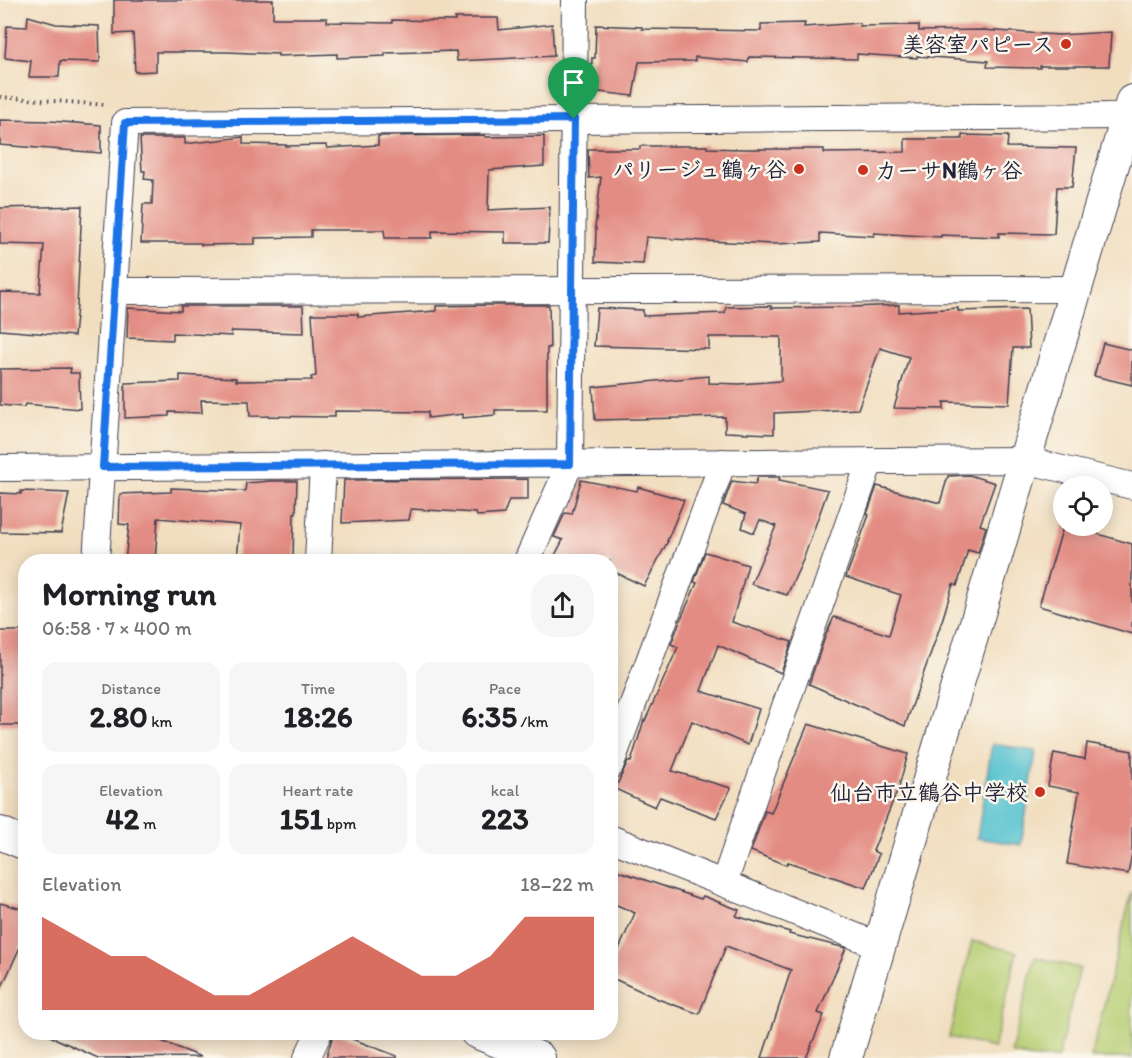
<!DOCTYPE html>
<html lang="en">
<head>
<meta charset="utf-8">
<style>
	:root { --surface:#fff; --page:#f6f6f6; --text:#202124; --muted:#757577; --accent:#c8321e }
	body { margin:0; font-family:Itim,"Klee One",sans-serif; background:var(--page); color:var(--text); height:100vh; display:flex; flex-direction:column; font-size:22px; white-space:nowrap }
	* { box-sizing:border-box; margin:0 }
	p { font-size:20px; color:var(--muted) }
	.icon { flex:none; width:33px; height:33px; fill:none; stroke:currentColor; stroke-width:2; stroke-linecap:round; stroke-linejoin:round }
	.map { position:relative; flex:1; overflow:hidden }
	.details { position:absolute; left:18px; top:554px; width:600px; height:486px; display:flex; flex-direction:column; background:var(--surface); border-radius:24px; box-shadow:0 3px 15px #0003 }
	.details>* { flex:none }
	.buttons { position:absolute; left:1053px; top:476px; display:grid; gap:12px }
	.buttons a { display:grid; place-items:center; width:60px; height:60px; border-radius:50%; background:var(--surface); box-shadow:0 3px 15px #0003; font-size:30px }
	.pin { position:absolute; display:grid; place-items:center; width:51px; height:51px; color:#fff; margin:-62px -26px; border-radius:50% 50% 50% 0; rotate:-45deg; box-shadow:0 0 6px #0007 }
	.pin .icon { rotate:45deg }
	.round { display:grid; place-items:center; flex:none; width:63px; height:63px; border-radius:24px; background:var(--page) }
	.head { display:flex; align-items:center; justify-content:space-between; height:102px; padding:0 24px }
	h1 { font-size:33px; font-weight:800; line-height:45px }
	.stats { display:grid; grid-template-columns:repeat(3,1fr); gap:9px; height:102px; padding:6px 24px }
	.stats div { display:grid; align-content:center; border-radius:15px; background:var(--page); text-align:center }
	.stats b { font-size:30px; font-weight:800 }
	.stats small { font-size:16px; font-weight:400 }
	.stats p { font-size:16px }
	.chart { height:168px; padding:12px 24px }
	.chart p { display:flex; justify-content:space-between }
	.chart svg { width:100%; height:108px; margin-top:6px; fill:var(--accent); opacity:.7 }
	.map>svg:first-child { display:block }
</style>
</head>
<body>
<div class="map">
<svg width="1132" height="1058" viewBox="0 0 1132 1058">
	<rect width="100%" height="100%" fill="#fbf7ec"/>
	<filter id="ink" filterUnits="userSpaceOnUse"><feTurbulence type="fractalNoise" baseFrequency=".0167" numOctaves="2"/><feDisplacementMap in="SourceGraphic" scale="12" xChannelSelector="R" yChannelSelector="G"/><feConvolveMatrix kernelMatrix="1 2 1 2 8 2 1 2 1" color-interpolation-filters="sRGB"/></filter>
	<filter id="wash" filterUnits="userSpaceOnUse"><feTurbulence type="fractalNoise" baseFrequency=".008" numOctaves="4" result="noise"/><feDisplacementMap in="SourceGraphic" scale="24" xChannelSelector="R" yChannelSelector="G"/><feGaussianBlur stdDeviation="1.35" result="paint"/><feColorMatrix in="noise" values="0 0 0 0 0 0 0 0 0 0 0 0 0 0 0 0 0 1.4 0 .05"/><feComposite in="paint" operator="in"/></filter>
	<g filter="url(#wash)">
		<rect width="100%" height="100%" fill="#f1debf"/>
		<g fill="#b6cd71" stroke="#6c7856" stroke-width="1.5">
			<polygon points="1132,891 1132,1058 1091,1058"/>
			<polygon points="972,941 1017,952 994,1048 949,1037"/>
			<polygon points="1035,957 1080,968 1058,1058 1032,1058 1011,1053"/>
		</g>
		<polygon fill="#56c2d0" stroke="#3c7286" stroke-width="1.5" points="992,744 1036,751 1021,845 977,838"/>
		<g id="blocks">
			<g fill="#e38c83">
				<polygon points="114,0 273,0 273,18 327,18 327,22 392,23 392,20 455,21 455,18 498,18 499,30 552,24 554,56 457,61 456,51 385,53 385,56 337,58 337,54 278,56 278,54 226,52 156,52 156,71 135,72 133,33 114,34"/>
				<polygon points="28,16 56,24 99,26 100,62 60,61 59,77 29,77 31,61 5,58 7,26 27,27"/>
				<polygon points="805,23 804,27 860,23 860,26 919,25 919,31 981,30 1059,35 1111,32 1109,66 1040,66 1040,68 987,67 988,61 917,56 917,58 857,54 857,59 749,57 748,62 695,57 695,61 639,62 633,96 591,91 592,58 595,58 596,25 642,27 642,29 761,31 761,24"/>
				<polygon points="0,120 50,121 101,125 101,153 0,145"/>
				<polygon points="485,135 485,137 544,136 544,166 489,170 488,210 550,207 548,243 505,243 505,232 432,231 432,238 385,238 384,230 311,230 311,237 255,238 255,244 201,245 201,243 141,243 143,204 152,204 153,180 144,179 145,171 142,171 140,138 185,138 185,144 243,137 243,144 286,145 286,146 326,145 327,148 378,145 378,136"/>
				<polygon points="962,135 1008,136 1007,147 1076,148 1072,187 1057,187 1054,234 999,233 999,237 941,235 941,237 874,233 874,236 820,233 820,242 774,244 704,241 646,237 643,264 595,262 596,228 595,228 601,177 589,178 588,149 640,149 640,146 707,146 707,148 740,149 824,149 824,153 905,152 905,139 962,139"/>
				<polygon points="82,206 77,306 74,336 0,330 0,292 40,293 44,245 0,244 0,208"/>
				<polygon points="496,305 549,305 550,348 547,348 547,410 495,410 495,415 463,418 463,414 428,418 428,412 335,411 335,417 250,416 249,401 201,400 202,413 169,412 169,416 125,418 125,383 180,381 180,375 236,378 236,381 312,380 311,377 316,376 312,314 358,314 358,317 436,311 436,306"/>
				<polygon points="899,305 899,312 958,308 958,311 1027,309 1029,348 1013,348 1009,404 944,402 944,409 894,408 909,357 880,348 858,409 774,413 774,434 725,432 725,417 595,420 593,387 709,376 709,383 739,384 781,381 781,337 709,337 709,349 594,346 597,308 643,310 643,316 725,313 726,307 771,306 771,308 852,307"/>
				<polygon points="181,306 303,306 304,333 231,331 232,336 173,333 173,340 127,338 128,308 181,311"/>
				<polygon points="1103,343 1132,350 1132,385 1094,376"/>
				<polygon points="71,368 70,373 79,373 80,409 25,404 24,407 0,405 0,369"/>
				<polygon points="969,475 995,483 980,525 986,527 978,553 968,550 957,586 953,584 942,621 905,726 809,684 825,637 834,617 889,635 901,595 846,577 869,515 867,514 877,486 940,503 948,476"/>
				<polygon points="758,477 780,477 779,480 828,490 803,560 787,595 751,584 776,526 760,520 754,533 742,528 746,514 723,505 732,481 755,484"/>
				<polygon points="528,479 528,500 509,500 504,514 477,516 476,513 411,509 409,520 342,523 344,480"/>
				<polygon points="581,480 637,491 638,487 684,500 667,541 668,541 644,586 610,570 610,561 552,561 563,540 554,537 565,513 572,514"/>
				<polygon points="270,481 297,481 296,513 294,513 293,561 237,561 240,525 158,518 155,561 125,561 129,525 119,524 120,494 171,492 171,488 245,491 246,483"/>
				<polygon points="21,491 69,493 61,533 0,532 0,493 21,494"/>
				<polygon points="1064,524 1132,544 1132,634 1039,606"/>
				<polygon points="705,552 748,565 732,622 792,642 781,673 718,645 701,691 759,709 748,745 692,721 672,771 731,788 716,818 660,797 655,807 615,789 628,761 631,762 644,720 645,721 678,647 671,644 683,614 697,583 694,582"/>
				<rect x="0" y="631" width="26" height="94"/>
				<polygon points="808,724 908,754 899,786 873,851 879,854 866,888 788,862 786,865 751,851 765,811 771,813"/>
				<polygon points="1087,743 1132,751 1132,853 1128,874 1067,864 1079,792 1048,786 1054,753 1085,759"/>
				<polygon points="610,868 701,899 703,896 739,910 736,916 790,932 789,934 846,948 818,1013 824,1015 806,1058 762,1058 791,970 726,946 699,1014 658,999 610,977 610,969 635,913 610,902"/>
				<polygon points="0,903 26,910 26,934 0,991"/>
				<polygon points="41,1032 148,1032 163,1038 161,1041 201,1057 98,1058"/>
				<polygon points="334,1032 397,1056 397,1058 326,1058"/>
			</g>
		</g>
	</g>
	<g filter="url(#ink)">
		<use href="#blocks" fill-opacity="0" stroke="#413e4f" stroke-width="1.5"/>
		<g fill="none" stroke-linecap="round" stroke-linejoin="round">
			<g stroke="#413e4f" stroke-width="28">
				<g id="minor">
					<polyline points="114,291 1076,289"/>
					<polyline points="0,468 1025,460 1132,486"/>
					<polyline points="96,561 125,123 1128,116"/>
					<polyline points="318,561 323,465"/>
					<polyline points="527,561 570,464 575,0"/>
					<polyline points="610,766 723,462"/>
					<polyline points="610,838 880,946"/>
					<polyline points="724,883 870,461"/>
					<polyline points="307,1058 319,1032"/>
				</g>
			</g>
			<g stroke="#413e4f" stroke-width="34">
				<g id="tertiary">
					<polyline points="0,833 26,844"/>
					<polyline points="476,1032 539,1058"/>
					<polyline points="846,1058 1132,101"/>
				</g>
			</g>
			<polyline stroke="#413e4f" stroke-width="4" stroke-dasharray="1.5 4.5" stroke-linecap="butt" points="0,97 107,105"/>
			<use href="#minor" stroke="#fff" stroke-width="26"/>
			<use href="#tertiary" stroke="#fff" stroke-width="32"/>
		</g>
	</g>
	<g fill="none" stroke-linecap="round" stroke-linejoin="round" filter="url(#ink)">
		<g stroke="#fff" stroke-width="12">
			<polygon id="route" points="574,119 570,464 103,467 125,123"/>
		</g>
		<use href="#route" stroke="#1a73e8" stroke-width="8"/>
	</g>
	<g fill="#c8321e" stroke="#fbf7ec" stroke-width="2">
		<circle cx="1066" cy="44" r="6"/>
		<circle cx="799" cy="169" r="6"/>
		<circle cx="863" cy="170" r="6"/>
		<circle cx="1040" cy="792" r="6"/>
	</g>
	<g text-anchor="middle" stroke-width="5" stroke-linejoin="round" paint-order="stroke">
		<g font-size="22" font-weight="bold" fill="#22223b" stroke="#fbf7ec" text-anchor="end">
			<text x="1054" y="52">美容室パピース</text>
			<text x="787" y="177">パリージュ鶴ヶ谷</text>
			<text x="875" y="178" text-anchor="start">カーサN鶴ヶ谷</text>
			<text x="1028" y="800">仙台市立鶴谷中学校</text>
		</g>
	</g>
</svg>
<div class="buttons">
<a><svg class="icon" aria-label="locate" viewBox="0 0 24 24"><circle cx="12" cy="12" r="6"/><path d="M12 2v4M12 18v4M2 12h4M18 12h4"/></svg></a>
</div>
<div class="pin" style="left:574px;top:119px;background:#1e9e55"><svg class="icon" aria-label="arrive" viewBox="0 0 24 24"><path d="M6 21V4h12l-3 4 3 4H6"/></svg></div>
<section class="details">
<div class="head"><div><h1>Morning run</h1><p>06:58 · 7 × 400 m</p></div><a class="round"><svg class="icon" aria-label="share" viewBox="0 0 24 24"><path d="M12 15V3M7 8l5-5 5 5M5 13v7h14v-7"/></svg></a></div>
<div class="stats">
<div><p>Distance</p><b>2.80<small> km</small></b></div>
<div><p>Time</p><b>18:26</b></div>
<div><p>Pace</p><b>6:35<small> /km</small></b></div>
</div>
<div class="stats">
<div><p>Elevation</p><b>42<small> m</small></b></div>
<div><p>Heart rate</p><b>151<small> bpm</small></b></div>
<div><p>kcal</p><b>223</b></div>
</div>
<div class="chart"><p><span>Elevation</span>18–22 m</p>
<svg viewBox="0 0 160 44" preserveAspectRatio="none"><path d="M0 44V6L10 14L20 22L30 22L40 30L50 38L60 38L70 30L80 22L90 14L100 22L110 30L120 30L130 22L140 6L150 6L160 6V44z"/></svg>
</div>
</section>
</div>
</body>
</html>
